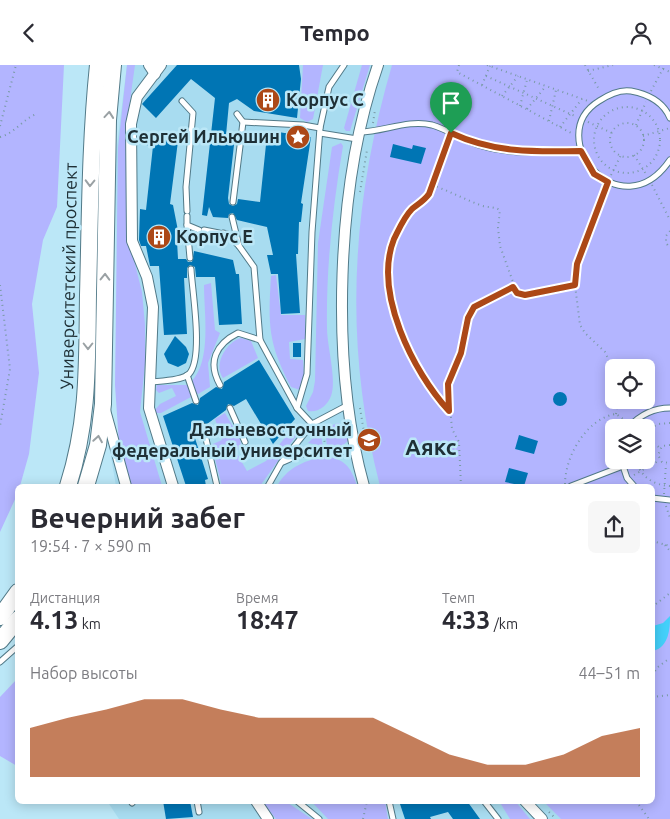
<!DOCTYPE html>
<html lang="ru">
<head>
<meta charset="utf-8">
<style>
	:root { --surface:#fff; --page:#f7f7f7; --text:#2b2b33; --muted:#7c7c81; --accent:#ac4817 }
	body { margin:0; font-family:Ubuntu,sans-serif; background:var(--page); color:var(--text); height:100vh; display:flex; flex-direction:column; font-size:19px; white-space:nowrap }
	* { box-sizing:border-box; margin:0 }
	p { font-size:16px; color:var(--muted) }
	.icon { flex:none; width:28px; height:28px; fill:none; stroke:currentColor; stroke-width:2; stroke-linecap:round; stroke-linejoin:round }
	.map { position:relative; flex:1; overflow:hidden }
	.panel { position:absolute; left:15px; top:419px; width:640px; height:320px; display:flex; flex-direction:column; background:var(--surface); border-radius:8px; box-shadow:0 2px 12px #0003 }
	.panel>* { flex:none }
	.buttons { position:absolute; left:605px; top:294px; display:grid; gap:10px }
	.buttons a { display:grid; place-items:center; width:50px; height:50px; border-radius:8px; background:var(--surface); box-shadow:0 2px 12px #0003; font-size:25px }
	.pin { position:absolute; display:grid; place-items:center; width:42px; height:42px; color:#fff; margin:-51px -21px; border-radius:50% 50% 50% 0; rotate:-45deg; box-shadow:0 0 5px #0007 }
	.pin .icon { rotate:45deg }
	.round { display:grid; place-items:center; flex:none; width:52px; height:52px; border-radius:8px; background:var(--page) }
	.headline { display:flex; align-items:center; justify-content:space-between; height:85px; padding:0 15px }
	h1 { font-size:28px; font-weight:700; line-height:38px }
	.metrics { display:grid; grid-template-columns:repeat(3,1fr); gap:8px; height:85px; padding:5px 15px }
	.metrics div { display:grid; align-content:center }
	.metrics b { font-size:25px; font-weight:700 }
	.metrics small { font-size:14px; font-weight:400 }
	.metrics p { font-size:14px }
	.chart { height:140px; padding:10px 15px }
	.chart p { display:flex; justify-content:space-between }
	.chart svg { width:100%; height:90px; margin-top:5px; fill:var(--accent); opacity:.7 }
	header { display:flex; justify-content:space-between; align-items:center; height:65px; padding:0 15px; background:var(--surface); font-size:22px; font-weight:700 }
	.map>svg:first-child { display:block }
</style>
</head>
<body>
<header><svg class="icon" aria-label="back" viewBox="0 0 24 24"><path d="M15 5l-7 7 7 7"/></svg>Tempo<svg class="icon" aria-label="person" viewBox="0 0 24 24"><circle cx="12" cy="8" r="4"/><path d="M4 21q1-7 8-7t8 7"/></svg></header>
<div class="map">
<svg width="670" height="754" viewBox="0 0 670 754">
	<rect width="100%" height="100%" fill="#bbe7f7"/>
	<path fill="#a8dcf0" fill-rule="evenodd" d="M 127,0 L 670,0 L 670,754 L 119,754 L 107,736 L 652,736 L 652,421 L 116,421 L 111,392 L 126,388 L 117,240 L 116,88 ZM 614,302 L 646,302 L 646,335 L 614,335 ZM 614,362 L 646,362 L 646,395 L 614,395 Z"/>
	<g fill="#b3b5ff" fill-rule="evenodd">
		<polygon points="0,0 64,0 57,142 43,175 32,239 39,308 29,389 20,421 18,421 17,430 0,467"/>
		<polygon points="127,0 135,0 127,57 130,179 142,227 145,260 145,299 140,347 162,421 131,421 119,379 115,320 118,83"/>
		<polygon points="303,0 323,0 313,54 307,57 300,53"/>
		<polygon points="362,0 370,0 350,66 346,66 344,63"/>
		<path d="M 392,0 L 670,0 L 670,754 L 561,754 L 543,736 L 652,736 L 652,421 L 380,421 C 343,278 351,141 392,0 ZM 614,302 L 646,302 L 646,335 L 614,335 ZM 614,362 L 646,362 L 646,395 L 614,395 Z"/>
		<path d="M 341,78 L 343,81 C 333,140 326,202 327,263 C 327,282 337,314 331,331 C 327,341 318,348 308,346 L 306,341 L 313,327 L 315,316 L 318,178 L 332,82 Z"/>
		<path d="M 276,210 L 281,250 L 305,250 L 305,274 L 289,277 L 290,294 L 303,295 L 304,310 L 300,325 L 291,322 C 268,278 268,260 271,211 Z"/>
		<path d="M 211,218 L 215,265 L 220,268 L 208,298 L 210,322 L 198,329 L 195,327 L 191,317 C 212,296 204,249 204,220 Z"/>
		<path d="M 241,273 L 251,276 L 258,293 L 223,313 C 213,300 226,277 241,273 Z"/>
		<polygon points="157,320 188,320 191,332 161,348 156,348 155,345 160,339 176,331 172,323 159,328 156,325"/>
		<polygon points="225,348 240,374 241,380 236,387 247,406 266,396 296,359 300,360 301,364 260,421 222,421 212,382 213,379 222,375 215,354"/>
		<polygon points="338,358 346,362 349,375 341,382 327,382 325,363"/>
		<polygon points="320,366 323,381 308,378"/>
		<path d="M 323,392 C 344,392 351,402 357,421 L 277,421 C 287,403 303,396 323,392 Z"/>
		<polygon points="17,614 17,701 0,691 0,632"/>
		<polygon points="262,736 285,736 312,754 276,754"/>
		<polygon points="311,736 385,736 388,754 328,754"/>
		<polygon points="499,736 515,736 530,754 510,754"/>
	</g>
	<path fill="#43d0fa" d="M 670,551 C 670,564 669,582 653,586 L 653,561 L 663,558 Z"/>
	<g fill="#0075b4">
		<polygon points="177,0 299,0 301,14 297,53 254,46 237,34 229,38 226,70 235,71 228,133 229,139 233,141 237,139 238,134 260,137 267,70 278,71 278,67 311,72 301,138 303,139 301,157 299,157 298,189 296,189 300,248 281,249 278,209 271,209 267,190 273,190 267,162 237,155 233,148 229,149 228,153 213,152 209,142 207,151 202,150 215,33 191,14 156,53 142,39"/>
		<polygon points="140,72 178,76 170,139 173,140 180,176 177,176 178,194 186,194 188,197 192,197 194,186 233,195 236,209 239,209 242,259 219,260 215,212 196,212 195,202 190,200 187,203 187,213 184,213 187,269 164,270 159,201 150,201 146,181 141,181 139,175 140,144 146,145 153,81 139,79"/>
		<polygon points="393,79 412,84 413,80 426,83 421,99 390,92"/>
		<polygon points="175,271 186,282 189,289 186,298 178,302 168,298 164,289"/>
		<rect x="293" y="278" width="8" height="14"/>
		<polygon points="259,295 295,354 273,379 246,334 234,341 228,339 226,345 207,359 200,358 199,364 193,367 208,414 205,415 206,421 186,421 163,351 192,338 198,340 200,333 216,322 222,324 224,317"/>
		<circle cx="560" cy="334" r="7"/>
		<polygon points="519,370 538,376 534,389 515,384"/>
		<polygon points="509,403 528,408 524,421 505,417"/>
		<polygon points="163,736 190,736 193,752 166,754"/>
		<polygon points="399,736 467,736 480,754 453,754 448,747 430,752 431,754 405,754"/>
	</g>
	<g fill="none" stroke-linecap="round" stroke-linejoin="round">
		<g stroke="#527a88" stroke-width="7">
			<g id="service">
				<polyline points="182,36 193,48 186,122 187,146"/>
				<path d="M 670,53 C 663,36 647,29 631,26 C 619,24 608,30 599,36 C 541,72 621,167 670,95"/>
				<polyline points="243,57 303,60 320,63"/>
				<path d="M 360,67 C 383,67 408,54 432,60 C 449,65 464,76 482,81 C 513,90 549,87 581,86"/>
				<polyline points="320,68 357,74"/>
				<polyline points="233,137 243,57 237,49"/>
				<polyline points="187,151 187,160 199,165"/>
				<polyline points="232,152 239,181"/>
				<polyline points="187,160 190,193"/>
				<polyline points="204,165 219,168"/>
				<polyline points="223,168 227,169 239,181 254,202 260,275 297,343"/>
				<polyline points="187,310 196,336"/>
				<path d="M 151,317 C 161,316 181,316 189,309 C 204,293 192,225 191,204"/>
				<path d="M 220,320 C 207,297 216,279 238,268 L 260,275"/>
				<polyline points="230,343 245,377"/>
				<polyline points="312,359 297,343 307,309 312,167 320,63 329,22 344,0"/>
				<polyline points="203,361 217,421"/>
				<path d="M 629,362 C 640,350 653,343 670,343"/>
				<polyline points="621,395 627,413 634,421"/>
				<path d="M 283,397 C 316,382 322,384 357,388"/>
				<polyline points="268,421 281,398 312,359 348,340"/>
				<polyline points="571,421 623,401"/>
				<polyline points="652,433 670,435"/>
				<polyline points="0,597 18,581"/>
				<polyline points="131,736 132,738"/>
				<polyline points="197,736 199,747"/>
				<polyline points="297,736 319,754"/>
				<polyline points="389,736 393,754"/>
				<polyline points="484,736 498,754"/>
			</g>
		</g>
		<g stroke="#527a88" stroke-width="12">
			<g id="minor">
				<polyline points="149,0 155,9"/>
				<polyline points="161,0 137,32 131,59 132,176 147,212 153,242 149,343 173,421"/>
				<polyline points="105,345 126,421"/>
				<path d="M 364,421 C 330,299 336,120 378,0"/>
				<polyline points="256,736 268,754"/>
				<polyline points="525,736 542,754"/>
			</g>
		</g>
		<g stroke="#527a88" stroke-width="18">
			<g id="primary">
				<path d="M 68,421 C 89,355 87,299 88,230 C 90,153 90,77 98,0"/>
				<polyline points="86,421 98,380 103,339 108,55 113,0"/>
				<polyline points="0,552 18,527"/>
				<polyline points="0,576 18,554"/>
			</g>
		</g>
		<g stroke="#799aa6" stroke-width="2" stroke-dasharray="1 4" stroke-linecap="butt">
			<polyline points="459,0 457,7 573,69"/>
			<polyline points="487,0 588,36"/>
			<polyline points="585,0 600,26"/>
			<polyline points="654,0 670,7"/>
			<polyline points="588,6 613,0"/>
			<polyline points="486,11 577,52"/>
			<polyline points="482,20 490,1"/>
			<polyline points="651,26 665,0"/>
			<polyline points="502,31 518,11"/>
			<polyline points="520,41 527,15"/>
			<circle cx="627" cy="75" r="33"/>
			<polyline points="527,44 546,21"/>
			<polyline points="549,56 556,25"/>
			<polyline points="588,57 612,68"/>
			<polyline points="373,58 375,45"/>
			<circle cx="627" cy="75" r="17"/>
			<polyline points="636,60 646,37"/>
			<polyline points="0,61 16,0"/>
			<polyline points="560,62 582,34"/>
			<polyline points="643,71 670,63"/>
			<path d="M 0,72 C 15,68 22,55 36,49"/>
			<path d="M 449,73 L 429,129 C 424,136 418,139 412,144 C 404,152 399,164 394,174 C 373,227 413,307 449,346"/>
			<polyline points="634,90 646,109"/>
			<polyline points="611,110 621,90"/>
			<path d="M 432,120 C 449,126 464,134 480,140 C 487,143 493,141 500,145 L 498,163 L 500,181 L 517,228 L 525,230 L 575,220"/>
			<polyline points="652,120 670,155"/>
			<polyline points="606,122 577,199 575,220 580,260 585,268 605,287 614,306"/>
			<polyline points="360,127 367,85"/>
			<polyline points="670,166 666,171 666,178 670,183"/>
			<polyline points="0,220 10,304 0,361"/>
			<polyline points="360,343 367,385"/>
			<polyline points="616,349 618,335"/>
			<polyline points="322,361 325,379"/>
			<polyline points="646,366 658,359 670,358"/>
			<polyline points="646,372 660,383"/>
			<polyline points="670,380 662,381 658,390 662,397 670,398"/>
			<path d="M 636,395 C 640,412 654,420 670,421"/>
			<polyline points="634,410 660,395"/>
			<path d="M 565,419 C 565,391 587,353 616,349 L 626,356"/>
			<polyline points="461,421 459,377 452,364 448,319 461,288 469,253 474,242 513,222"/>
			<polyline points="664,429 666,399"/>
			<polyline points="666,441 670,453"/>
			<polyline points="652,476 670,481"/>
			<polyline points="665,480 670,486"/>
			<polyline points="652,542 670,528"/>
			<polyline points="652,610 658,602 670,593"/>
			<polyline points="652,632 670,630"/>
			<polyline points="636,736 649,754"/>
			<polyline points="549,747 556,754"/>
			<polyline points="363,754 367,736"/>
		</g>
		<use href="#service" stroke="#fff" stroke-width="5"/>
		<use href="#minor" stroke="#fff" stroke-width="10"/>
		<use href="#primary" stroke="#fff" stroke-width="16"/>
	</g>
	<defs><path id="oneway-chevron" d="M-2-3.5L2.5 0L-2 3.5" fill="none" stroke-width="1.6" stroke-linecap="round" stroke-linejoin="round" transform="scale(1.25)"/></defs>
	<g stroke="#9aa1a4">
		<use href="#oneway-chevron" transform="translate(109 50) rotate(-85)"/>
		<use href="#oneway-chevron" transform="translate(90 118) rotate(91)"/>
		<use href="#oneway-chevron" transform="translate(105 212) rotate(-89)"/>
		<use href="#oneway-chevron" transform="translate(88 281) rotate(90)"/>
		<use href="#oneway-chevron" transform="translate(98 374) rotate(-81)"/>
	</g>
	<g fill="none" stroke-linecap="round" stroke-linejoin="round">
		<g stroke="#fff" stroke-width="10">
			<path id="route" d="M 451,68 C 494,88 534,87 581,86 L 594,109 L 608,117 L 577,199 L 575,220 L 525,230 L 517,228 L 513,222 L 474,242 L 468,253 L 461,288 L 448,319 L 449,346 C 413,307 373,227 394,174 C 399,164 404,152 412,144 C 418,139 424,136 429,129 Z"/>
		</g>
		<use href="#route" stroke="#ac4817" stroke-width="6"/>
	</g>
	<defs>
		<g id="building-disc" transform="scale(1.25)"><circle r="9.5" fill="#ac4817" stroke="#bbe7f7"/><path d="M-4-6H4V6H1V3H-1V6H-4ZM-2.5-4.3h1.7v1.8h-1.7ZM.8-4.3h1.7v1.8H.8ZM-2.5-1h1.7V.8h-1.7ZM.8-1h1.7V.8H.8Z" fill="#fff"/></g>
		<g id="sight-disc" transform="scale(1.25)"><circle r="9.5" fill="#ac4817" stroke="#bbe7f7"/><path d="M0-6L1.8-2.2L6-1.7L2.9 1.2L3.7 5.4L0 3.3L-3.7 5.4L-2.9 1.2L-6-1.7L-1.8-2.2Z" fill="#fff"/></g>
		<g id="university-disc" transform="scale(1.25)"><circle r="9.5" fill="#ac4817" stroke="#bbe7f7"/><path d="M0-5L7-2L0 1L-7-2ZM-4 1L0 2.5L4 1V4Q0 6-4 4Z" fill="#fff"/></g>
	</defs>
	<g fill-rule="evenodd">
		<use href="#building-disc" x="268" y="35"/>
		<use href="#sight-disc" x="298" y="72"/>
		<use href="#building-disc" x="159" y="172"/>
		<use href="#university-disc" x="369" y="375"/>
	</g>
	<g text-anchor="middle" stroke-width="5" stroke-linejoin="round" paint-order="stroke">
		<g font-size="18" font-weight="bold" fill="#1e2f35" stroke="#bbe7f7" text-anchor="start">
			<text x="286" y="41">Корпус C</text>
			<text x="280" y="78" text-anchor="end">Сергей Ильюшин</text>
			<text x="176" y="178">Корпус E</text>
			<text x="352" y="371" text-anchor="end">Дальневосточный<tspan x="352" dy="21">федеральный университет</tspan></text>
		</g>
		<g font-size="18" fill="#1e2f35" stroke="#bbe7f7">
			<text transform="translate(69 211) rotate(-89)" y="6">Университетский проспект</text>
		</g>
		<g font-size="22" font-weight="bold" fill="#1e2f35" stroke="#bbe7f7">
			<text x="431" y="390">Аякс</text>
		</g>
	</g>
</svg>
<div class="buttons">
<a><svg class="icon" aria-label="locate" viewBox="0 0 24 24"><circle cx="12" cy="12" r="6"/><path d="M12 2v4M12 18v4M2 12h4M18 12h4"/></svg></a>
<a><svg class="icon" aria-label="layers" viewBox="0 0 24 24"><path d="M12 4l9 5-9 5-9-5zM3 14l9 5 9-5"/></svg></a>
</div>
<div class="pin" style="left:451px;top:68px;background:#1e9e55"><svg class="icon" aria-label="arrive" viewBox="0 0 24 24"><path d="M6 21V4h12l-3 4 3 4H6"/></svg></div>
<section class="panel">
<div class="headline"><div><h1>Вечерний забег</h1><p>19:54 · 7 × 590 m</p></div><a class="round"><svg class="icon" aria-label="share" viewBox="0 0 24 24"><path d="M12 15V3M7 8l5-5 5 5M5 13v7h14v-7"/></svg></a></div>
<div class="metrics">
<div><p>Дистанция</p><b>4.13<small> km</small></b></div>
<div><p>Время</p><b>18:47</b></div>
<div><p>Темп</p><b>4:33<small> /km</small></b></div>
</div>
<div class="chart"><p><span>Набор высоты</span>44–51 m</p>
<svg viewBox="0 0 160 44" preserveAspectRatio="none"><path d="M0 44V20L10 15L20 11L30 6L40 6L50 11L60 15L70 15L80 15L90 15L100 24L110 33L120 38L130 38L140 33L150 24L160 20V44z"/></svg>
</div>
</section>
</div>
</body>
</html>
